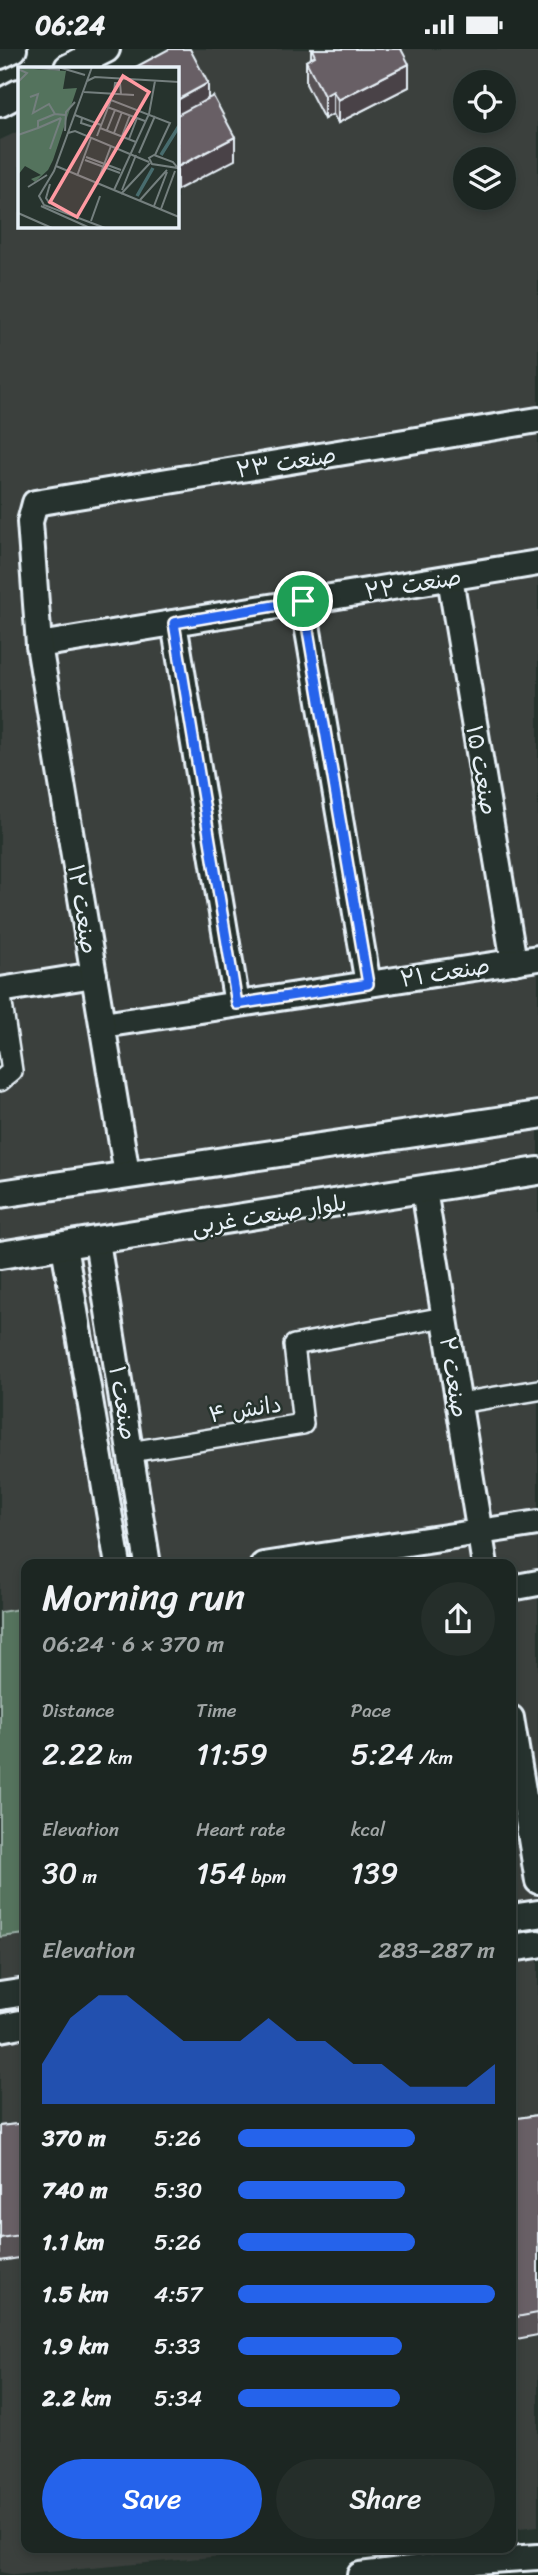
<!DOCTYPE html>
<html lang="en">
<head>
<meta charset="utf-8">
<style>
	:root { --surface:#1c2622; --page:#252e2a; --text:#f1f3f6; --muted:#a0a5a5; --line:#3a4340; --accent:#2563eb }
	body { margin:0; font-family:Sriracha,"Playpen Sans Arabic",sans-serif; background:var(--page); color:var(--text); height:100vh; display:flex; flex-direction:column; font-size:26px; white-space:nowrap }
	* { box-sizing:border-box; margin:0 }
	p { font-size:23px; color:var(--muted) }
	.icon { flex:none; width:38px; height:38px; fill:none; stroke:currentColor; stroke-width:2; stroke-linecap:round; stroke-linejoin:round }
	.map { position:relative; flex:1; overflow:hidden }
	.side { position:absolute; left:21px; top:1510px; width:495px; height:994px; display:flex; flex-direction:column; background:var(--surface); border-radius:14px; box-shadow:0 4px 10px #0003,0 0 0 2px var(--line) }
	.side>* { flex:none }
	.tools { position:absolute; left:453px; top:21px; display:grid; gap:14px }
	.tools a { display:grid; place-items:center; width:63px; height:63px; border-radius:50%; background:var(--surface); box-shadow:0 4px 10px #0003,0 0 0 2px var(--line); font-size:35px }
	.pin { position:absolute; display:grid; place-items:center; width:60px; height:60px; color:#fff; margin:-30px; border:4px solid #fff; border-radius:50%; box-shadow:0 2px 7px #0007 }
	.round { display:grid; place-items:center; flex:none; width:74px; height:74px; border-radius:37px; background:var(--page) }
	.overview { display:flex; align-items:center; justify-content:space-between; height:119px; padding:0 21px }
	h1 { font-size:38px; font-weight:600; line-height:52px }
	.figures { display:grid; grid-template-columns:repeat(3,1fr); gap:10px; height:119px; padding:7px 21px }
	.figures div { display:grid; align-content:center }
	.figures b { font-size:30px; font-weight:600 }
	.figures small { font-size:19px; font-weight:400 }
	.figures p { font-size:19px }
	.chart { height:196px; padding:14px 21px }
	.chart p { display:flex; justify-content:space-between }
	.chart svg { width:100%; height:126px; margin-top:7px; fill:var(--accent); opacity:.7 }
	.button { display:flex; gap:14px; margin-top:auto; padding:14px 21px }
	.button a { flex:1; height:80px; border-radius:42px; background:var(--accent); color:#fff; font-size:28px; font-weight:600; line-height:80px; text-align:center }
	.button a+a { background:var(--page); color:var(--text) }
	ul { padding:0 21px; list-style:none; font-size:23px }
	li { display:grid; grid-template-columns:112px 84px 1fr; align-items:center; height:52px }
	li i { height:18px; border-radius:9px; background:var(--accent) }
	.status { display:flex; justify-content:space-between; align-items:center; height:49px; padding:0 35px; background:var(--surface); direction:ltr }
	.status svg { height:19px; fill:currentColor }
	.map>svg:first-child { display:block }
</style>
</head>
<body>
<div class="status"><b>06:24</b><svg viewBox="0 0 49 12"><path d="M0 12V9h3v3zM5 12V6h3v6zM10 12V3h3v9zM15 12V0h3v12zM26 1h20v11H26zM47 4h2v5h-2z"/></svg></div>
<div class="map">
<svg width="538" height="2526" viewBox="0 0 538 2526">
	<rect width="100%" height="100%" fill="#26332d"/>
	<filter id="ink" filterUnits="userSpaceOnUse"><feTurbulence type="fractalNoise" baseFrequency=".0143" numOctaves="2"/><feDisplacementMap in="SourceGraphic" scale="14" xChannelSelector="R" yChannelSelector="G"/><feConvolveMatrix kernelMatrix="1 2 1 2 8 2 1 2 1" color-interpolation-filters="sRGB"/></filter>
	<g filter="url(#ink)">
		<path fill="#3a403e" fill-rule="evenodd" d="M 183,0 L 538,0 L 538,2477 L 511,2480 L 511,1516 L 26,1516 L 26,2499 L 311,2499 L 15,2526 L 0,2523 L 0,91 L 19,82 L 19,177 L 177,177 L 177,19 ZM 466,33 L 504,33 L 504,72 L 466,72 ZM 466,110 L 504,110 L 504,149 L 466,149 Z"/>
		<polygon fill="#54735d" stroke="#9eb2aa" stroke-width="2" points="26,1559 26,1885 0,1888 0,1563"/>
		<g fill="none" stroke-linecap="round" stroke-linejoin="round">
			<g stroke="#e8f1f8" stroke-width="24">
				<g id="minor">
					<polyline points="0,1032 12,1022 0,941"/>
					<polyline points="459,1354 538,1341"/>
					<polyline points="130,1403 303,1375 294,1296 444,1268"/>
				</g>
			</g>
			<g stroke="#e8f1f8" stroke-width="30">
				<g id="tertiary">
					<polyline points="450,529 514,913"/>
					<polyline points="303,552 368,935"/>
					<polyline points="174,574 237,955"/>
					<polyline points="39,596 538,514"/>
					<polyline points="0,941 94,926"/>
					<polyline points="103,976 538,909"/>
					<polyline points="127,1125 39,596 30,473 35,454 538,371"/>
					<polyline points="424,1141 485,1516"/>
					<polyline points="97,1192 148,1516"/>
					<polyline points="64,1197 118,1516"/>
					<polyline points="263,1516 538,1474"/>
					<polyline points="511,1539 538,1534"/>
					<polyline points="511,1669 538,1832"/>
					<polyline points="360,2526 476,2512 538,2508"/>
				</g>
			</g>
			<g stroke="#e8f1f8" stroke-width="32">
				<g id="secondary">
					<polyline points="0,6 13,0"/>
					<polyline points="68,19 106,0"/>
					<polyline points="0,54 19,44"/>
					<polyline points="0,1145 538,1066"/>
					<polyline points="0,1206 538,1122"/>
					<polyline points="511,1869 538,1865"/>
					<polyline points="511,1899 538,1895"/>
					<polyline points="0,1947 26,1943"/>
					<polyline points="0,1979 26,1974"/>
				</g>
			</g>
			<use href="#minor" stroke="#26332d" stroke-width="19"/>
			<use href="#tertiary" stroke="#26332d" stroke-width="24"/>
			<use href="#secondary" stroke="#26332d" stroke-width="26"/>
		</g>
		<g fill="#595257" stroke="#e8f1f8" stroke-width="2">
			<polygon points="311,0 401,0 409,38 338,74 333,65 324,70 306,35 306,12 311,9"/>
			<polygon points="538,2066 538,2286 511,2291 511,2070"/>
			<polygon points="26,2074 26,2208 0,2212 0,2077"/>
		</g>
		<g fill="#494247" stroke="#e8f1f8" stroke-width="2">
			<polygon points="409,15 409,38 338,74 338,51"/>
			<polygon points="208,34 208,56 177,73 177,51"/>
			<polygon points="333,42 333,65 324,70 324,47"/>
			<polygon points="235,88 235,111 177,141 177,118"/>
		</g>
		<g fill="#685f65" stroke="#e8f1f8" stroke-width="2">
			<polygon points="169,0 190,0 208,34 177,51 177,19 134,19"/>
			<polygon points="312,0 401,0 409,15 338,51 333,42 324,47 306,12 315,7"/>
			<polygon points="213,47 235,88 177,118 177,66"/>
			<polygon points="538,2066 538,2264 511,2269 511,2070"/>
			<polygon points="26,2074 26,2185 0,2189 0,2077"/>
		</g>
	</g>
	<g fill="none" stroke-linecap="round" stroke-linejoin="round" filter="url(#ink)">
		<g stroke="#fff" stroke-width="14">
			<polygon id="route" points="303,552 368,935 237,955 174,574"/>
		</g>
		<use href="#route" stroke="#2563eb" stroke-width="9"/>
	</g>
	<g text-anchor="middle" stroke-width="5" stroke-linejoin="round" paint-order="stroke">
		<g font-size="23" fill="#e8f1f8" stroke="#26332d">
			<text transform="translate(286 413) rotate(-9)" y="8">صنعت ۲۳</text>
			<text transform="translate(413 535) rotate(-9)" y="8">صنعت ۲۲</text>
			<text transform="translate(482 721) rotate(80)" y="8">صنعت ۱۵</text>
			<text transform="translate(83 860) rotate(81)" y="8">صنعت ۱۲</text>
			<text transform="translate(445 923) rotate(-9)" y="8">صنعت ۲۱</text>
			<text transform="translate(269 1165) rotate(-9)" y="8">بلوار صنعت غربی</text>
			<text transform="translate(454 1328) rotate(81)" y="8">صنعت ۲</text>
			<text transform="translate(123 1354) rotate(81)" y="8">صنعت ۱</text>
			<text transform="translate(245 1360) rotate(-9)" y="8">دانش ۴</text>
		</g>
	</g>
	<g transform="translate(18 18)">
		<rect width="161" height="161" fill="#26332d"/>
		<path d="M 0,1 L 48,4 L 45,22 L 59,21 L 35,93 L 30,103 L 17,115 L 13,112 L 23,108 L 7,99 L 0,108 Z" fill="#54735d"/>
		<path fill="none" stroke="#486c6e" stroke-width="3.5" d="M 143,88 L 161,59M 119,129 L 135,101"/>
		<path fill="none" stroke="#747f7e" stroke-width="2" d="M 10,0 L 42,3M 40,0 L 67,8M 74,0 L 36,104 L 21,129 L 26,138 L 87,161M 0,2 L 9,6 L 0,15M 69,14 L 77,10 L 161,15M 66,25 L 116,28M 96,26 L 97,16 L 102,16 L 103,27M 12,30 L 20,27 L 15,46 L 31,37 L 37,47 L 47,48M 89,40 L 127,54M 57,48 L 83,58M 64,51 L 63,56 L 75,60 L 78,56M 20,61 L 43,51M 82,61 L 118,75M 89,63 L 97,43M 47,64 L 48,45 L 57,35M 50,66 L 57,64 L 131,95M 96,66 L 104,45M 0,68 L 20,61 L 20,54 L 37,47M 79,69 L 93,33 L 152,56 L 137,88M 104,69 L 112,48M 111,72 L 119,51M 32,82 L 43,51M 121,86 L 137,49M 136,88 L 155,95 L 160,101 L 134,97 L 131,91 ZM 68,90 L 103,103M 67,93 L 102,106M 38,99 L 161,150M 59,109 L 73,71M 78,119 L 93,79M 10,120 L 29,108M 96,123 L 131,47 L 137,14M 104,123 L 118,88M 103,127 L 132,96M 122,133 L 149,103M 32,137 L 28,131 L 32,117M 23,139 L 72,161M 136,139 L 149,105M 143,142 L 157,104M 0,146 L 34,161M 73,154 L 82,129"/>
		<path fill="#ff9aa2" fill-opacity="0.15" stroke="#ff9aa2" stroke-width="3.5" d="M 105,9 L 131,25 L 59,150 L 32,135 Z"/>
		<rect width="161" height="161" fill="none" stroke="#e8f1f8" stroke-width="3.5"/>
	</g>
</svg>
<div class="tools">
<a><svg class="icon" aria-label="locate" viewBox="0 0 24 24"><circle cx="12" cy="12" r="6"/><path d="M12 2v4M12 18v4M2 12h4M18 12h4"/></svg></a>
<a><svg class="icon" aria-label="layers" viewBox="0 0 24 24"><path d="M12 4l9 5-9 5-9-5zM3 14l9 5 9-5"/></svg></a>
</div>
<div class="pin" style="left:303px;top:552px;background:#1e9e55"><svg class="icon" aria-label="arrive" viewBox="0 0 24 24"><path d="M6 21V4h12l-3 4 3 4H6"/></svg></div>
<section class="side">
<div class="overview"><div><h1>Morning run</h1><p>06:24 · 6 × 370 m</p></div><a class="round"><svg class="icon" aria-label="share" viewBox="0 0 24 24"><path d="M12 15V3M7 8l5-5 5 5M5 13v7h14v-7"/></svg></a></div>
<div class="figures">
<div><p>Distance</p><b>2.22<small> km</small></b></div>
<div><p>Time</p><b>11:59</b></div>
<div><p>Pace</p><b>5:24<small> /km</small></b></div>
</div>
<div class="figures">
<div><p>Elevation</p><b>30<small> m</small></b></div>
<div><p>Heart rate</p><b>154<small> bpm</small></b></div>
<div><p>kcal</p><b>139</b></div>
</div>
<div class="chart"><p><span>Elevation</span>283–287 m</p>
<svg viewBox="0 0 160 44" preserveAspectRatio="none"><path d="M0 44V30L10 14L20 6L30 6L40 14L50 22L60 22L70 22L80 14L90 22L100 22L110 30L120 30L130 38L140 38L150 38L160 30V44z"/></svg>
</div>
<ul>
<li><b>370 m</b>5:26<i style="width:69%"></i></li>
<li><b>740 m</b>5:30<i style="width:65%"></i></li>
<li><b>1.1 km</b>5:26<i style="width:69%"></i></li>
<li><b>1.5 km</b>4:57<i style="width:100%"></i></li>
<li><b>1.9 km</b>5:33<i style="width:64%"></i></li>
<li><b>2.2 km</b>5:34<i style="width:63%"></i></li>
</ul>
<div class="button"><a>Save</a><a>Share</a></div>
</section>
</div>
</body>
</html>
